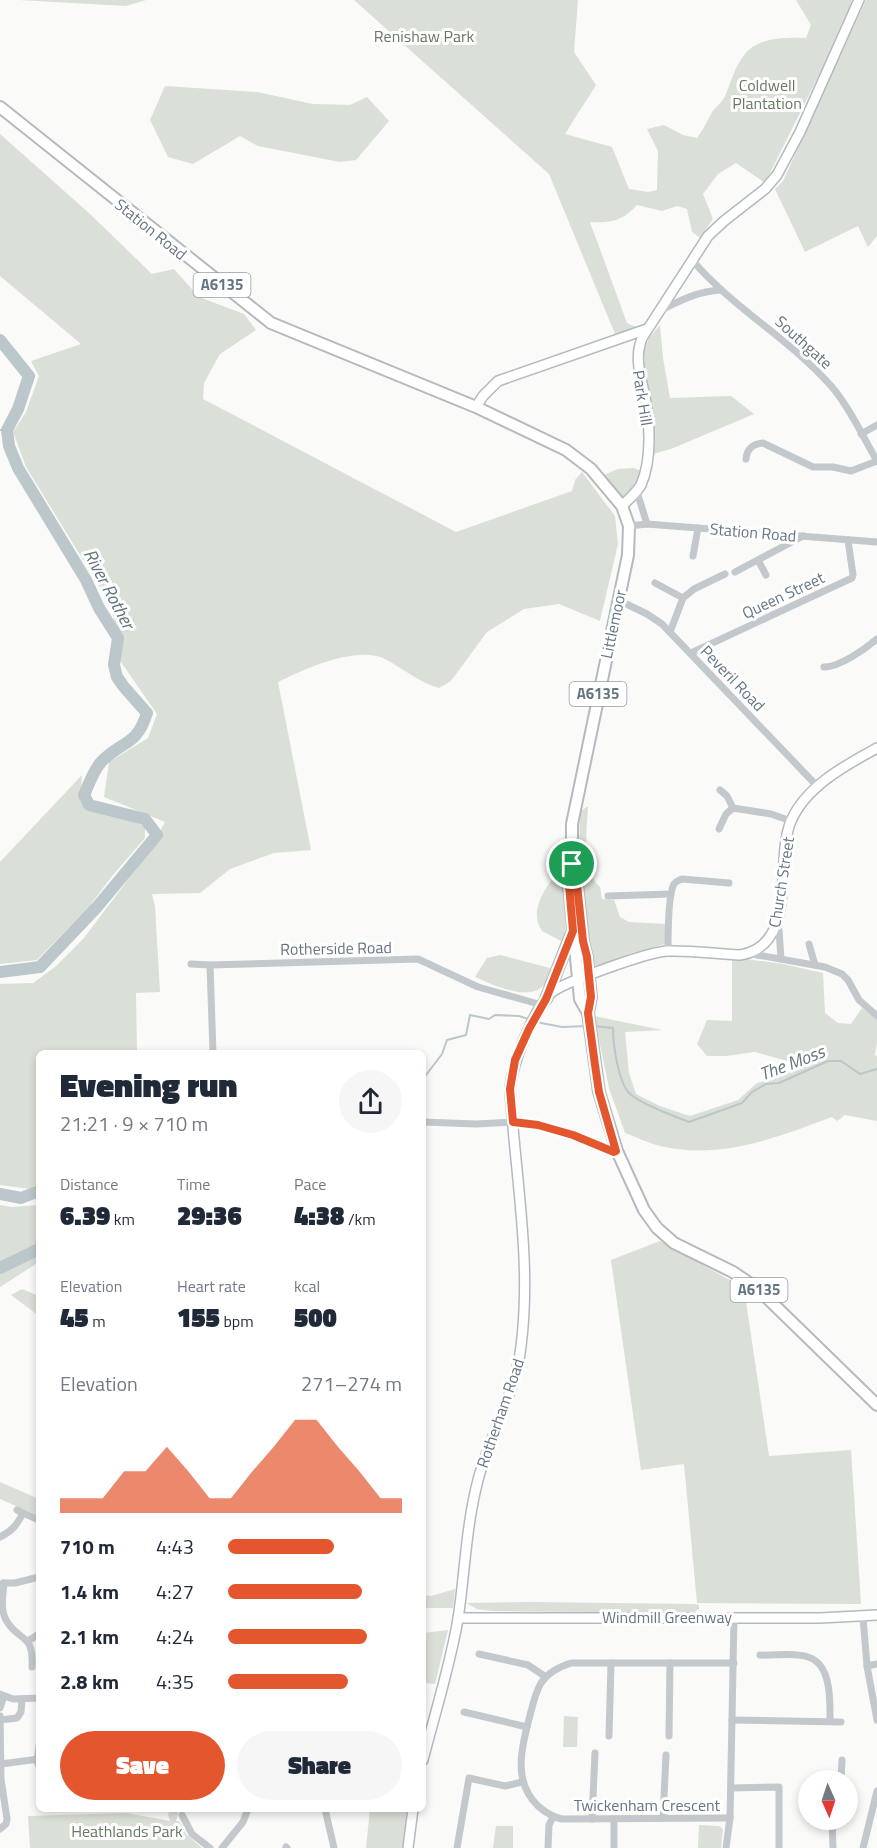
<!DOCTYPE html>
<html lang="en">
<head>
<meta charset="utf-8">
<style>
	:root { --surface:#fff; --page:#f6f6f7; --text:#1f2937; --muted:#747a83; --accent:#e4572e }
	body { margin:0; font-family:"Titillium Web",sans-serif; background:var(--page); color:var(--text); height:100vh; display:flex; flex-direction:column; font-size:22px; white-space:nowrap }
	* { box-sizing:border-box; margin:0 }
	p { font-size:20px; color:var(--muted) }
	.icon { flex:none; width:33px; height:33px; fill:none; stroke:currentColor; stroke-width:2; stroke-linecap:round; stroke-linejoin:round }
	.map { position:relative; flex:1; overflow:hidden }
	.details { position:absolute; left:36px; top:1050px; width:390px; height:762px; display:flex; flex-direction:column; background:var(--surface); border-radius:9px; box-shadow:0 3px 9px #0003 }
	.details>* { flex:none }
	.needle { width:39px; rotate:177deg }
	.tools { position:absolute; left:798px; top:1770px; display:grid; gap:12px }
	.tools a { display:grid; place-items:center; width:60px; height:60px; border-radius:50%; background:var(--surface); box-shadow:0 3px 9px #0003; font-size:30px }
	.pin { position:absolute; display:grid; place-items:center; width:51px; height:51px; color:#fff; margin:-26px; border:3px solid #fff; border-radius:50%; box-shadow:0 2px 6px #0007 }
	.round { display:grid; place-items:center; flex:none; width:63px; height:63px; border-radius:32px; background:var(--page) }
	.headline { display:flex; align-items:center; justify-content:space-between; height:102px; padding:0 24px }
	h1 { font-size:33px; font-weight:800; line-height:45px }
	.figures { display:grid; grid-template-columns:repeat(3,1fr); gap:9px; height:102px; padding:6px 24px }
	.figures div { display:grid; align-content:center }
	.figures b { font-size:26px; font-weight:800 }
	.figures small { font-size:16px; font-weight:400 }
	.figures p { font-size:16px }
	.chart { height:168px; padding:12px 24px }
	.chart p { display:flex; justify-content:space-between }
	.chart svg { width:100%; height:108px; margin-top:6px; fill:var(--accent); opacity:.7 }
	.action { display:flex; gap:12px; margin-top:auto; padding:12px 24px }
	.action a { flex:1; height:69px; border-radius:36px; background:var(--accent); color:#fff; font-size:24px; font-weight:800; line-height:69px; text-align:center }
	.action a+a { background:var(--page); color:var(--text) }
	ul { padding:0 24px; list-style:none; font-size:20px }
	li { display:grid; grid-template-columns:96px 72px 1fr; align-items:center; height:45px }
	li i { height:15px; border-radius:8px; background:var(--accent) }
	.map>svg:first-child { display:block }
</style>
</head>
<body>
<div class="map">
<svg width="877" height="1848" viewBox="0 0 877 1848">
	<rect width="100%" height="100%" fill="#fafaf8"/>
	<g fill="#dadfd7">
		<polygon points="19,0 146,0 126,6"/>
		<path d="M 354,0 L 578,0 L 574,52 L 596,85 L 565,134 L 612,147 L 629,189 L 648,192 L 657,190 L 658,151 L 647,129 L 664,125 L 683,135 L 697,138 C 703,130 706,123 711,114 C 714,108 722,103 725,96 C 731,82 735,66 745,54 C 759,37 786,37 806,38 L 811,25 L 796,0 L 852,0 L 843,27 L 765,183 L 736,163 L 718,174 L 703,194 L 713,219 L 700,238 L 692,232 L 687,209 L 677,206 L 662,211 L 637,205 C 622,221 612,223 590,222 L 627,323 L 636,327 L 615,334 L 549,174 Z"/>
		<polygon points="866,0 877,0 877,236 868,247 858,226 805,252 775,189 783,181"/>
		<polygon points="165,86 257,92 313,104 350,105 367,97 389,121 356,160 340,162 258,146 240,136 193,164 168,157 150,120"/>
		<path d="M 0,134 L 90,214 L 152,274 L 174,269 L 199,297 L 244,314 L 256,330 L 220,354 L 204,383 L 203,399 L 456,532 L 572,491 L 575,480 L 582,472 L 615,516 L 618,544 L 600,621 L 559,604 L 524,609 L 487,632 L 451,681 L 439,688 C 418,682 404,669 385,659 C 357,645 304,669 278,682 L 311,850 L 274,853 L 230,869 L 200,893 L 152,894 L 155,906 L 160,992 L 136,993 L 137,1053 L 39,1053 L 39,1183 L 30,1189 L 0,1185 L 0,984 L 33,983 L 55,967 L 84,938 L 148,853 L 165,822 L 104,797 L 109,762 L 148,738 L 157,714 L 121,662 L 112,607 L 26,467 L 13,432 L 26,412 L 39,376 L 31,361 L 81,344 L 0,276 Z"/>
		<polygon points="660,325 663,358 670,398 731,396 754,414 671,449 653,454 654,424 644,367 645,349 649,338"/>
		<polygon points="634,468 641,471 636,485 624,498 602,476 618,469"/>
		<polygon points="82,775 80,801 86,809 138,822 145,828 145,838 112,876 88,908 37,960 0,964 0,862"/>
		<path d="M 588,806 C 587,828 581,871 600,887 L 602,899 L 614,900 L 620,917 L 629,922 L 666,924 L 665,944 L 629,954 L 609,965 L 594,965 L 589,961 L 579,849 L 580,812 Z"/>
		<path d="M 554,878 L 563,882 L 567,926 L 561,941 L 542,931 C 540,927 537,922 537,917 C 536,904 545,887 554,878 Z"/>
		<path d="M 500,955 L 550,968 C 547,1010 497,987 475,977 L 487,958 Z"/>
		<path d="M 732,957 L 783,964 L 823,973 L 825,1013 L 838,1023 L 851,1024 L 862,1008 L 877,1020 L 877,1042 L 875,1055 L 877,1056 L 877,1121 L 845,1115 L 837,1121 L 832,1117 C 775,1138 722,1160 660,1146 C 648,1143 636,1137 625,1133 L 609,1088 L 594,1016 L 662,1030 L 625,1032 L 629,1073 L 636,1094 L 660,1106 L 690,1116 L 738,1100 L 757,1083 L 777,1078 L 805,1066 L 755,1052 L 726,1056 L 707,1056 L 697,1044 L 707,1020 L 732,1021 Z"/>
		<polygon points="0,1205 12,1207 39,1205 39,1262 0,1287"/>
		<polygon points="660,1241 744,1288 769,1456 851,1450 861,1604 697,1603 684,1464 641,1470 611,1260"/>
		<polygon points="22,1289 39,1296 39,1316 11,1295"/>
		<polygon points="0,1482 39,1499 39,1516 0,1499"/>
		<polygon points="455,1589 453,1608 423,1608 423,1595 431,1596"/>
		<polygon points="533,1602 694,1604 699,1605 699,1609 693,1613 493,1611 477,1609 466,1603"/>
		<polygon points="448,1630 435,1684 423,1683 423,1633"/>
		<polygon points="564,1716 578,1717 577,1747 563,1747"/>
		<polygon points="170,1809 179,1809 176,1821 180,1822 186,1834 202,1848 30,1848 28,1816 126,1813 170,1821 168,1815"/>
		<polygon points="370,1809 407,1809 404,1848 366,1848"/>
		<polygon points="699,1825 719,1826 723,1829 721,1848 698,1848"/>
		<polygon points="496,1826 513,1826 513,1848 493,1848"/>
	</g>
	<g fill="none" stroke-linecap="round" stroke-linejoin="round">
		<g stroke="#bbc7cb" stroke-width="2">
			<polyline points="0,430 7,430"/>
			<polyline points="536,1022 562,1027 587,1026"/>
			<path d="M 593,1026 L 613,1028 C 613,1044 618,1081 629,1093 C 638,1103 676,1117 689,1122 L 742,1103 L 752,1092 L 766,1084 L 779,1083 L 828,1061 L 841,1061 L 860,1074 L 877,1069"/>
			<polyline points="423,1079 442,1054 447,1040 466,1035 470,1015 489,1019 495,1015 519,1016 531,1020"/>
		</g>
		<g stroke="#bbc7cb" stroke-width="12">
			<path d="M 0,340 L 29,376 L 18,409 L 7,430 L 9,446 L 18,468 L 86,580 L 99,608 L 118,638 L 114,665 L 117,677 L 124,687 L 147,713 C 136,747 124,739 102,761 C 94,769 89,784 84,795 L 89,805 L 145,819 L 157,835 L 97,907 L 40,967 L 0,972"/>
			<polyline points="0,1194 21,1198 39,1191"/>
			<polyline points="0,1268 39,1249"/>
		</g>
		<g stroke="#b3babf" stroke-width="12">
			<g id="secondary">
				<polyline points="476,407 483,396 498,381 647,329"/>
				<path d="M 622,506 C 629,499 636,493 641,485 C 652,460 650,423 645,397 C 641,376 634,359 642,338 L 708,236 L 724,221 L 765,189 L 777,175 L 800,132 L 859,0"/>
				<polyline points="458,1618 820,1618 877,1615"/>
				<path d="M 423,1760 C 435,1713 450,1666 458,1619 C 465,1572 466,1526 478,1480 C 490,1434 516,1393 521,1346 C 532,1261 515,1174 510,1089 C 513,1062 532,1012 551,993 C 563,982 649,952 667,951 C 691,950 716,954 740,955 C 799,946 774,861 791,821 C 806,786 846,765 877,748"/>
				<polyline points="408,1848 413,1809"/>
			</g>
		</g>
		<g stroke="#b5babe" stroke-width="14">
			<g id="primary">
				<polyline points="0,107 271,323 476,407 566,450 591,469 622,506 629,526 628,555 572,824 572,864 569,885 580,999 588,1013"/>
				<polyline points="573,869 577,885 583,941 587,958 591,997 588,1013 599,1092 617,1151 644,1210 657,1228 674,1243 733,1272 758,1289 877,1405"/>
				<polyline points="546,999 571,935"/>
			</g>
		</g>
		<g stroke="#c3c8cc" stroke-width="7">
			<path d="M 692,260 C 733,308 790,339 832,387 C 850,408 863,437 877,461"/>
			<path d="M 661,310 C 681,300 699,291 721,290"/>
			<polyline points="861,434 877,425"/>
			<path d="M 746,459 C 747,449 752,444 763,443 L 813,467 L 833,467 L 851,471 L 877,461"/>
			<polyline points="637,492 647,524"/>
			<polyline points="629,526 647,524 877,542"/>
			<polyline points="693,556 698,528"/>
			<polyline points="758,560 766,575"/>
			<polyline points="735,572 803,536"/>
			<polyline points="655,583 683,598"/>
			<polyline points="618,600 647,614 662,624 818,787"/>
			<polyline points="670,632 683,598 694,589 725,574"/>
			<polyline points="691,653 852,578 853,575 848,540"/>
			<path d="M 824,667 C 840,667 865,649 877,639"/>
			<polyline points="720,790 727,796 733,808"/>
			<polyline points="719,829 726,814 733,808 771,814 791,821"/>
			<polyline points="608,896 671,894"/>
			<polyline points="776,925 779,930 781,959"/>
			<polyline points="809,944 815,965"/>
			<path d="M 668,951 C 668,937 668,894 674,884 C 677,880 678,881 682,879 L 729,883"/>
			<polyline points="752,954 825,967 842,974 848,980 859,1000 877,1016"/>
			<polyline points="191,964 210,965"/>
			<polyline points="213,1053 210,965 418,959 478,987 542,1005"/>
			<polyline points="423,1122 476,1124 513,1122 538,1125 573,1135 608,1150 617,1151"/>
			<polyline points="23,1513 39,1520"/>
			<path d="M 0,1537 C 12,1531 17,1525 23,1513 L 17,1510"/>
			<polyline points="3,1583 15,1583 39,1577"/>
			<path d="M 4,1583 C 3,1595 0,1609 6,1620 C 18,1642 34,1632 32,1667"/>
			<polyline points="863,1617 867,1666 877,1720"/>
			<polyline points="28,1641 39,1634"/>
			<polyline points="479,1654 528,1665 546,1677"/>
			<path d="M 760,1655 C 775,1656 794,1652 808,1657 C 832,1664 830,1702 830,1721"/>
			<polyline points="867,1666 877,1664"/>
			<polyline points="0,1694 13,1699 39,1698"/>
			<polyline points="0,1708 4,1696"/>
			<polyline points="464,1712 527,1727"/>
			<polyline points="0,1716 1,1779 7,1819 6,1824 0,1829"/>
			<polyline points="0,1720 17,1718 21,1712 22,1700"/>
			<polyline points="732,1720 841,1722"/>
			<polyline points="609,1736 611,1663"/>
			<polyline points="669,1736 670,1663"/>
			<polyline points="39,1746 37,1761 39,1766"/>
			<polyline points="1,1764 39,1759"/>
			<polyline points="841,1780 842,1760"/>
			<polyline points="731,1788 779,1787 779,1848"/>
			<polyline points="325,1809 334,1848"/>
			<polyline points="182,1815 192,1834 210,1848"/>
			<polyline points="663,1818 666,1755"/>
			<path d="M 730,1818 L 562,1819 C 552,1817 546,1813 538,1806 C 513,1782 521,1749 529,1719 C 532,1708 535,1693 541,1683 C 548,1672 559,1667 571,1663 L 734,1663"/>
			<polyline points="592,1819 595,1753"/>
			<polyline points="614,1819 614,1848"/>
			<polyline points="832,1820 833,1848"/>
			<polyline points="286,1847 287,1848"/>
			<polyline points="222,1848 243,1822 248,1809"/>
			<polyline points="457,1848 469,1778 505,1786 522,1782"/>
			<polyline points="548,1848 549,1825 553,1817"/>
			<polyline points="726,1848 730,1818 734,1618"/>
			<polyline points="863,1848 877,1791"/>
		</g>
		<use href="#secondary" stroke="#fff" stroke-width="9"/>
		<use href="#primary" stroke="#fff" stroke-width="10"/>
	</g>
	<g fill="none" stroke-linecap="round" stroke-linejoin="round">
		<g stroke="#fff" stroke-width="12">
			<polygon id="route" points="572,864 577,885 583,941 587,957 591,997 588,1013 595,1065 599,1092 616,1151 614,1152 573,1135 538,1125 513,1122 510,1089 515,1060 529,1029 546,999 573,931 569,885"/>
		</g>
		<use href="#route" stroke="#e4572e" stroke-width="8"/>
	</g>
	<g text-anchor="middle" stroke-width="6" stroke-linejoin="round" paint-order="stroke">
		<g fill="#fff" stroke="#939fa8" stroke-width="1.5">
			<rect x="193.5" y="273" width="57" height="24" rx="4.5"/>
			<rect x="569.5" y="682" width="57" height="24" rx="4.5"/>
			<rect x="730.5" y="1278" width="57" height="24" rx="4.5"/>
		</g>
		<g font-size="15" font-weight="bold" fill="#657683">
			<text x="222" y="290">A6135</text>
			<text x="598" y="699">A6135</text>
			<text x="759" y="1295">A6135</text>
		</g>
		<g font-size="16" fill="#687a64" stroke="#fff">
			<text x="424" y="42">Renishaw Park</text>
			<text x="767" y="91">Coldwell<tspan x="767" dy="18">Plantation</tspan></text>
			<text x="127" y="1837">Heathlands Park</text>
		</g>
		<g font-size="16" fill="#657683" stroke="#fff">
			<text transform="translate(151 229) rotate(39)" y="6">Station Road</text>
			<text transform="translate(804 342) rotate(42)" y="6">Southgate</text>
			<text transform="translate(643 398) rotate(81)" y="6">Park Hill</text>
			<text transform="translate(753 532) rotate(5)" y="6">Station Road</text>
			<text transform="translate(783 595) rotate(-25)" y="6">Queen Street</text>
			<text transform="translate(613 624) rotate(-78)" y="6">Littlemoor</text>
			<text transform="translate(733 678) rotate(46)" y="6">Peveril Road</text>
			<text transform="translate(781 882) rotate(-81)" y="6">Church Street</text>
			<text transform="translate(336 948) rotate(-1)" y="6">Rotherside Road</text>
			<text transform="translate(500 1413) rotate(-71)" y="6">Rotherham Road</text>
			<text x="667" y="1623">Windmill Greenway</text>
			<text x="647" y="1811">Twickenham Crescent</text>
		</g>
		<g font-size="18" font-style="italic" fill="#60757c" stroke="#fff">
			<text transform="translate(109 589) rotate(62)" y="6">River Rother</text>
			<text transform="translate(792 1063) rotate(-21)" y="6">The Moss</text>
		</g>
	</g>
</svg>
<div class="tools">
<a><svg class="needle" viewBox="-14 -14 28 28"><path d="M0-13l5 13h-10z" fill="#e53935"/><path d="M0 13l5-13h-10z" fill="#747a83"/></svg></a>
</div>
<div class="pin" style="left:572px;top:864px;background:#1e9e55"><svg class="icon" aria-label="arrive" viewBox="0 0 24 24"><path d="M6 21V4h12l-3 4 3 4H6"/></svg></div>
<section class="details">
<div class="headline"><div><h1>Evening run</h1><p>21:21 · 9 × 710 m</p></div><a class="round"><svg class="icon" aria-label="share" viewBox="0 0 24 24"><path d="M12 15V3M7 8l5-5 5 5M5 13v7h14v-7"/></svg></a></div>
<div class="figures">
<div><p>Distance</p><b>6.39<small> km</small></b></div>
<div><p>Time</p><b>29:36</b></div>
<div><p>Pace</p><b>4:38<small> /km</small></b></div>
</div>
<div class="figures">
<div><p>Elevation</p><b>45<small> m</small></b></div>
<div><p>Heart rate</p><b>155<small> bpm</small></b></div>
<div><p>kcal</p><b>500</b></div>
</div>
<div class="chart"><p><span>Elevation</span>271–274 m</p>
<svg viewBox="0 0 160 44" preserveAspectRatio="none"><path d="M0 44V38L10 38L20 38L30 27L40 27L50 17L60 27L70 38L80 38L90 27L100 17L110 6L120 6L130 17L140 27L150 38L160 38V44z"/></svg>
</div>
<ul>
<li><b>710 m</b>4:43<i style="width:61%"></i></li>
<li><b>1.4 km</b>4:27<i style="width:77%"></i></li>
<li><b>2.1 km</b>4:24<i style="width:80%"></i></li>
<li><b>2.8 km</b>4:35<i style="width:69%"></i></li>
</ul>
<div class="action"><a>Save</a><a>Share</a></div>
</section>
</div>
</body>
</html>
